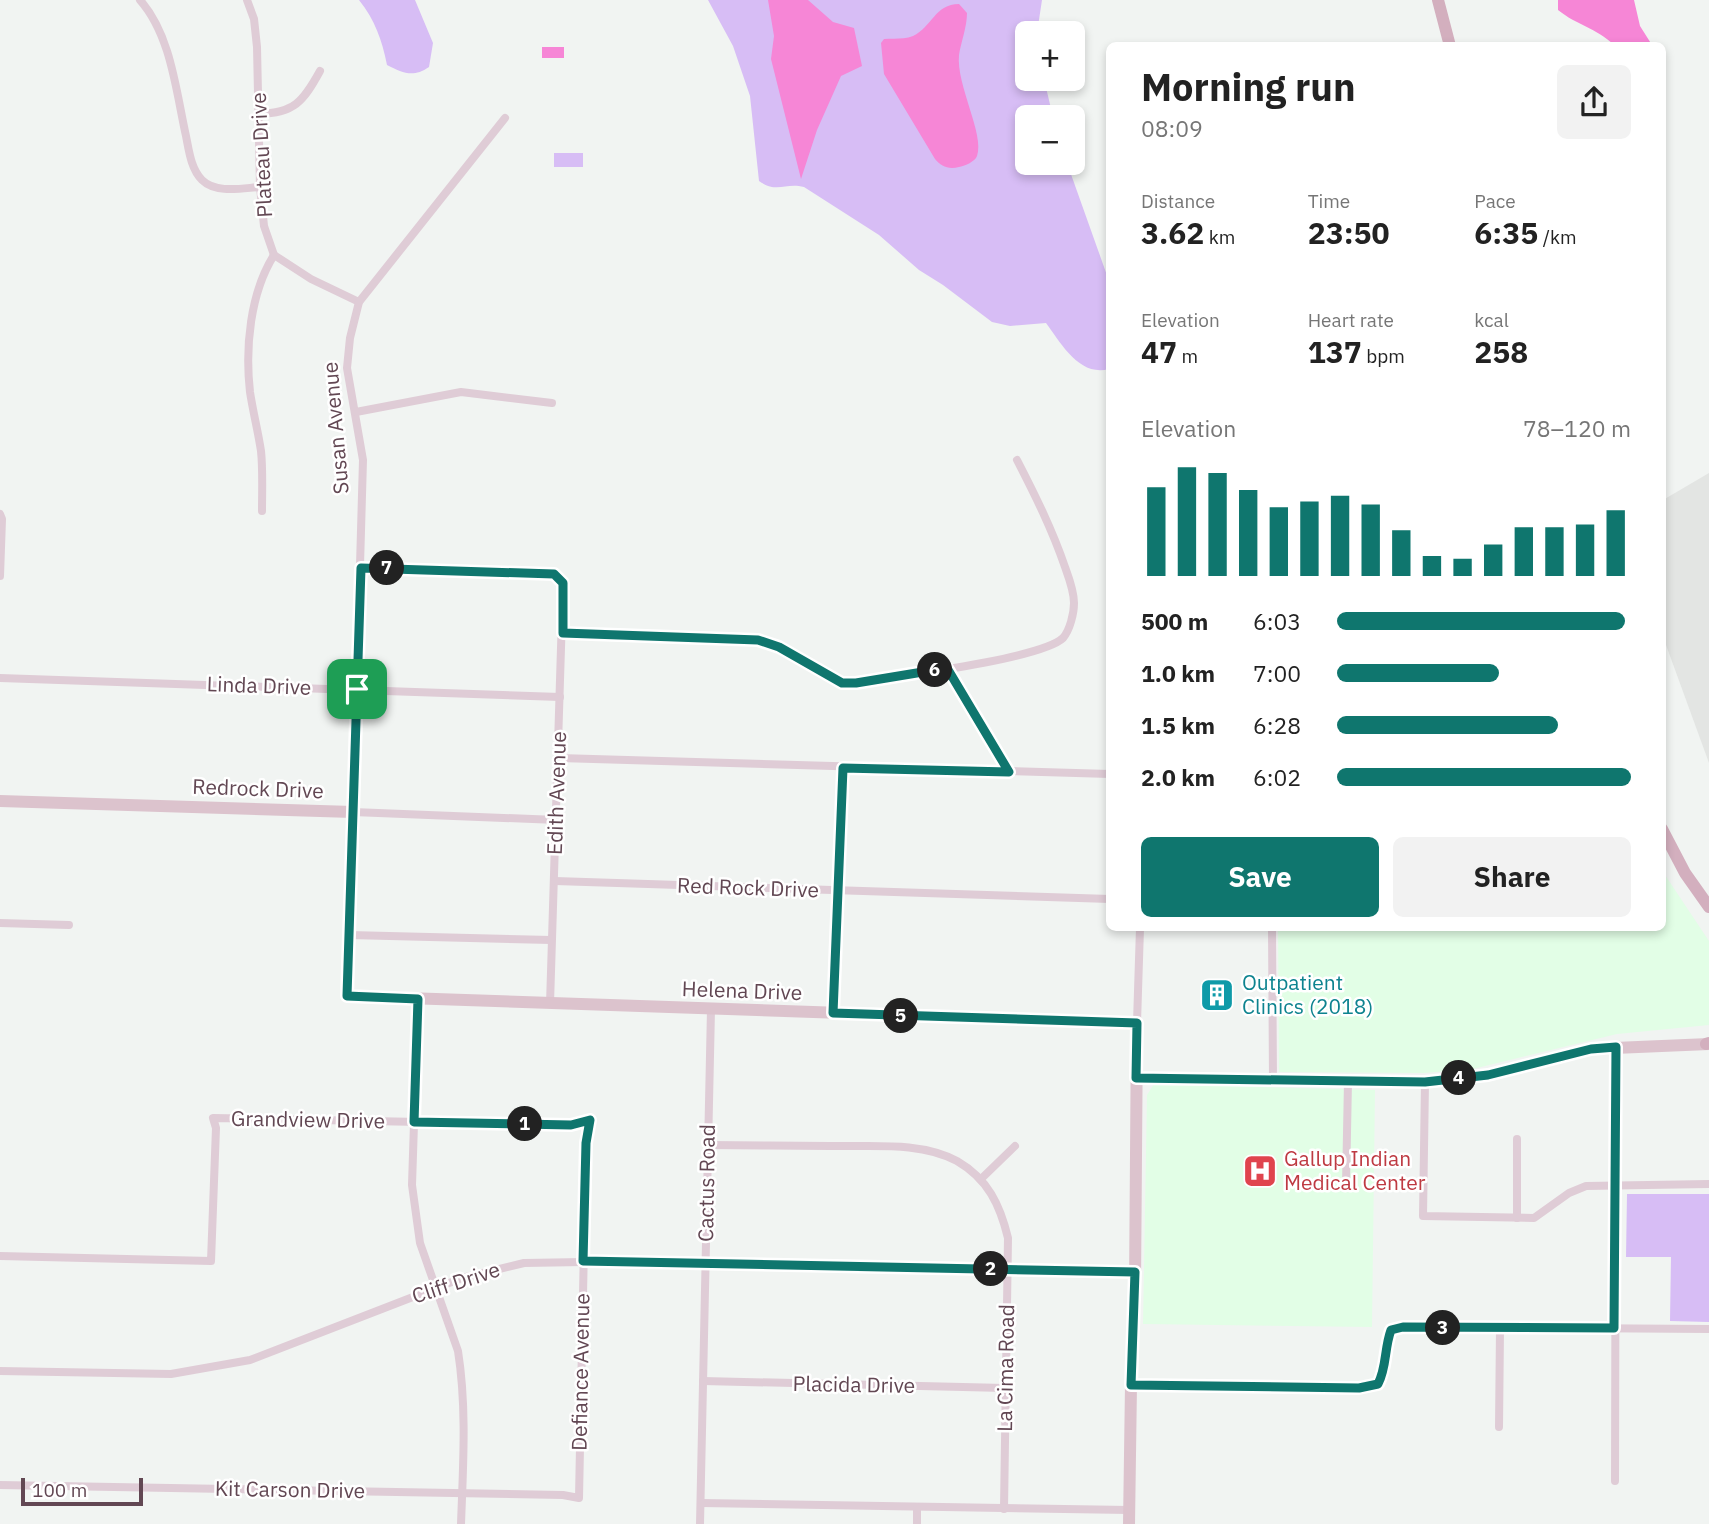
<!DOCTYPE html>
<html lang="en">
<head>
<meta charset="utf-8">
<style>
	:root { --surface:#fff; --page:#f2f2f2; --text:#222; --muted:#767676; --accent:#0f766e }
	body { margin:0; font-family:"IBM Plex Sans",sans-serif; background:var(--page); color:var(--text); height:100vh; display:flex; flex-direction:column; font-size:26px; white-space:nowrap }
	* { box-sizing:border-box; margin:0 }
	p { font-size:23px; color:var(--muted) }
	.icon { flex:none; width:38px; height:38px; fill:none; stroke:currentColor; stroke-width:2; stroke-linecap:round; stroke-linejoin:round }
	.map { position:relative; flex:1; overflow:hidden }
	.side { position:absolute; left:1106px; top:42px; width:560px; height:889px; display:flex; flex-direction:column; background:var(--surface); border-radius:10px; box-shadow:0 4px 10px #0003 }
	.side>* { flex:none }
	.tools { position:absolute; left:1015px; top:21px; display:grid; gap:14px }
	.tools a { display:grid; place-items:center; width:70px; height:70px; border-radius:10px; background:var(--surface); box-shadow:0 4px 10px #0003; font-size:35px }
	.scale { position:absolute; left:21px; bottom:18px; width:122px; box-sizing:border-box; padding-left:7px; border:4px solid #624753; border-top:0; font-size:19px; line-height:24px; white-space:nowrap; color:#624753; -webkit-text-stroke:5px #fff; paint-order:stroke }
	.pin { position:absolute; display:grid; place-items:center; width:60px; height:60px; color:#fff; margin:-30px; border-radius:14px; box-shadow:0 4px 10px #0006 }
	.km { position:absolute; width:35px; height:35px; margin:-18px; border-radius:50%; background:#222; color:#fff; font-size:19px; line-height:35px; text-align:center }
	.round { display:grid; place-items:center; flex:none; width:74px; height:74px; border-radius:10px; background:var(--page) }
	.overview { display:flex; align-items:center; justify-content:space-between; height:119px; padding:0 35px }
	h1 { font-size:38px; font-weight:800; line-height:52px }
	.metrics { display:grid; grid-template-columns:repeat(3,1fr); gap:10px; height:119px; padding:7px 35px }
	.metrics div { display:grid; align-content:center }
	.metrics b { font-size:30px; font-weight:800 }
	.metrics small { font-size:19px; font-weight:400 }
	.metrics p { font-size:19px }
	.chart { height:196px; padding:14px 35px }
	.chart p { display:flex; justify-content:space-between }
	.chart svg { width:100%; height:126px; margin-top:7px; stroke:var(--accent); stroke-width:6 }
	.action { display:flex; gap:14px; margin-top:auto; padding:14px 35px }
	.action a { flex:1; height:80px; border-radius:10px; background:var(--accent); color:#fff; font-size:28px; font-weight:800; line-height:80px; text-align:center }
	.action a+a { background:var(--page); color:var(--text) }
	ul { padding:0 35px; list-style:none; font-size:23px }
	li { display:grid; grid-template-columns:112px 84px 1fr; align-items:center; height:52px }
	li i { height:18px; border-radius:9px; background:var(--accent) }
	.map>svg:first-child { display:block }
</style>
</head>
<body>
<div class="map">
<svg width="1709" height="1524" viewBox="0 0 1709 1524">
	<rect width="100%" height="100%" fill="#f1f4f2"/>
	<polygon fill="#e3e5e3" points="1709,473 1709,763 1662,634 1663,500"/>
	<g fill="#e2fee6">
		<polygon points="1663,872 1709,941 1709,1025 1617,1034 1473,1069 1424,1073 1279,1072 1278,928 1662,928"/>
		<polygon points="1154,1084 1375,1090 1372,1327 1143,1324 1147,1095"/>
	</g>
	<g fill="#d7bdf5">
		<path d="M 359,0 L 415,0 L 433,43 L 429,67 C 413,78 403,73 387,65 C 382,40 375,20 359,0 Z"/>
		<path d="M 708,0 L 1042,0 L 1037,33 L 1027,33 L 1027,79 L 1044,79 L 1053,117 L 1027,117 L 1027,163 L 1067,163 L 1109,281 L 1109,369 C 1079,377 1061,343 1046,323 L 1010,326 L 992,322 L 943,285 L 919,270 L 879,235 L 804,187 C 785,182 778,194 759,181 L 750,96 L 733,46 Z"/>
		<rect x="554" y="153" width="29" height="14"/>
		<polygon points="1627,1194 1709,1194 1709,1322 1670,1321 1671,1257 1626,1257"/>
	</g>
	<g fill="#f686d6">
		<polygon points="768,0 808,0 833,22 854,28 862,66 841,76 817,130 801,179 771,59 774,36"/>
		<path d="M 1558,0 L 1634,0 L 1640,26 L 1652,45 L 1614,45 C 1595,27 1578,26 1558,10 Z"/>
		<path d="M 959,4 L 967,13 C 967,27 961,42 959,55 C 956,85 985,135 977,156 C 975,162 964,166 959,167 C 948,170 941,166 935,159 L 884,74 L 881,43 L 884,39 C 894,38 904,40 913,36 C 932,27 935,4 959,4 Z"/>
		<rect x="542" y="47" width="22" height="11"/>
	</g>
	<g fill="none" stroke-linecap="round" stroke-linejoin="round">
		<g stroke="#dfccd6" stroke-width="8">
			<path d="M 140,0 C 171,35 176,91 186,136 C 189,151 191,169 202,180 C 216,194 243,188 260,187"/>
			<polyline points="247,0 254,19 257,47 260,187 264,226 274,255 311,279 359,302"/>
			<path d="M 259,114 C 294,113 303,102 320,71"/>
			<polyline points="505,118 359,302 350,338 347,368 363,460 353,812 557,820"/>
			<polyline points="356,412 461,392 552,403"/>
			<path d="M 262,511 C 262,491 263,470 261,451 C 258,431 253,412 250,392 C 245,348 250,293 274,255"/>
			<polyline points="0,514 2,519 0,576"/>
			<polyline points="361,568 554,574 563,583 550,1004"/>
			<path d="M 563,633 L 758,640 L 779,647 L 842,683 L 856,683 C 894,677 1041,659 1063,638 C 1070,630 1074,613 1074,603 C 1074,591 1069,578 1065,567 C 1052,529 1035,495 1017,460"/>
			<polyline points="947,668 1009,772"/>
			<polyline points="0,678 560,697"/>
			<polyline points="559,758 1110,774"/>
			<polyline points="555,881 1110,899"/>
			<polyline points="0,923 69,925"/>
			<polyline points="1272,928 1273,1081"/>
			<polyline points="349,935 551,940"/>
			<path d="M 418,1000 L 412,1185 L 420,1243 L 458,1351 C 467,1408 463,1467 461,1524"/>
			<polyline points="833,1013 843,768"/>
			<polyline points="1137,1023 1140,928"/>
			<polyline points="1425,1082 1423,1216 1534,1218 1569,1193 1586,1186 1709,1184"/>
			<polyline points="1517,1139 1517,1218"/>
			<path d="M 707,1145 C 748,1145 789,1146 830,1146 C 871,1147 920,1141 957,1161 C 988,1179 1000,1205 1008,1238 L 1004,1509"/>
			<polyline points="981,1179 1015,1146"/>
			<polyline points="1346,1185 1348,1081"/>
			<polyline points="0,1256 211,1261 216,1128 213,1118 571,1125 590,1120 586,1143 579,1498 563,1495 0,1485"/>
			<polyline points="0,1371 171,1374 250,1360 462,1278 524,1263 642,1261 1135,1271"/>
			<polyline points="703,1381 1005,1388"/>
			<path d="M 1131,1385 L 1359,1388 L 1378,1384 C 1387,1367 1384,1349 1391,1330 L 1403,1327 L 1709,1329"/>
			<polyline points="1499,1427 1500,1329"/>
			<polyline points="1615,1481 1616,1047"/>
			<polyline points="701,1503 1129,1510"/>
			<polyline points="700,1524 711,1009"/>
			<polyline points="917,1524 917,1507"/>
		</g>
		<g stroke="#dcc3cd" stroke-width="12">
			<polyline points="0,801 353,812 347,996 1137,1023 1135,1288 1131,1385 1129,1524"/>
			<polyline points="1136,1078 1425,1082 1488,1075 1591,1049 1709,1044"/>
		</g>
		<g stroke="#d3afbe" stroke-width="12">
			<polyline points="1438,0 1450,46"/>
			<polyline points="1662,829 1685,873 1709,907"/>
			<polyline points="1706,1044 1709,1043"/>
		</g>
	</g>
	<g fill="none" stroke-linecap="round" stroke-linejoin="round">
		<g stroke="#fff" stroke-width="14">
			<path id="route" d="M 361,568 L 554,574 L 563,583 L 563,633 L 758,640 L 779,647 L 842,683 L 856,683 L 947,668 L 1009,772 L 843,768 L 833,1013 L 1137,1023 L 1136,1078 L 1425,1082 L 1488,1075 L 1591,1049 L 1616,1047 L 1614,1328 L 1403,1327 L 1391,1330 C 1384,1349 1387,1367 1378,1384 L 1359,1388 L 1131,1385 L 1135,1272 L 583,1261 L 586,1143 L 590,1120 L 571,1125 L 414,1122 L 418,999 L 347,996 Z"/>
		</g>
		<use href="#route" stroke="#0f766e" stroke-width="9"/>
	</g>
	<defs>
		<g id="building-square" transform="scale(1.75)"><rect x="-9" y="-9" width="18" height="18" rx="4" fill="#0f9aa8" stroke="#fff"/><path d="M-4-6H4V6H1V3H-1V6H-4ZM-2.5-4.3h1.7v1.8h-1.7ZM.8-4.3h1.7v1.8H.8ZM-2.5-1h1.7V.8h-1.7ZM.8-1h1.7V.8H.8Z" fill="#fff"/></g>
		<g id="hospital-square" transform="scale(1.75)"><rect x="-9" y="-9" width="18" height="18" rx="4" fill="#e0444e" stroke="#fff"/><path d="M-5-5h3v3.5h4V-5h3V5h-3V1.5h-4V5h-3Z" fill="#fff"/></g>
	</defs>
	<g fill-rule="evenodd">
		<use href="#building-square" x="1217" y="995"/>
		<use href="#hospital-square" x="1260" y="1171"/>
	</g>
	<g text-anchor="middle" stroke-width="5" stroke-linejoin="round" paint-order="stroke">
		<g font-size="21" fill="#624753" stroke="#fff">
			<text transform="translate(262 155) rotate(-93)" y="7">Plateau Drive</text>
			<text transform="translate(336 428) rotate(-95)" y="7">Susan Avenue</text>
			<text transform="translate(259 686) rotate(2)" y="7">Linda Drive</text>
			<text transform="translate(258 789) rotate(2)" y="7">Redrock Drive</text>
			<text transform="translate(557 793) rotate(-88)" y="7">Edith Avenue</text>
			<text transform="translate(748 888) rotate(2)" y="7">Red Rock Drive</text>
			<text transform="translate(742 991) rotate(2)" y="7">Helena Drive</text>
			<text transform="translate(308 1120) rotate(1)" y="7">Grandview Drive</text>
			<text transform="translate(707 1183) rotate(-89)" y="7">Cactus Road</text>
			<text transform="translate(456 1283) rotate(-18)" y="7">Cliff Drive</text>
			<text transform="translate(1006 1368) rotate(-89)" y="7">La Cima Road</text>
			<text transform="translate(581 1372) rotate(-89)" y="7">Defiance Avenue</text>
			<text transform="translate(854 1385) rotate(1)" y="7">Placida Drive</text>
			<text transform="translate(290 1490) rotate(1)" y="7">Kit Carson Drive</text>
		</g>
		<g font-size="21" fill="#0d838f" stroke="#fff" text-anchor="start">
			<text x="1242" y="990">Outpatient<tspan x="1242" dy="24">Clinics (2018)</tspan></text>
		</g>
		<g font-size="21" fill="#be3a42" stroke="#fff" text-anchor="start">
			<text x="1284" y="1166">Gallup Indian<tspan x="1284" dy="24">Medical Center</tspan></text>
		</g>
	</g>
</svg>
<div class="tools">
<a>+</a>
<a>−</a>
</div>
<div class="scale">100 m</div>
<div class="pin" style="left:357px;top:689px;background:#1e9e55"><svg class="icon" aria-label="arrive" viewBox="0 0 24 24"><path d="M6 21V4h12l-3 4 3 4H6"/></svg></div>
<b class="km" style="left:525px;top:1124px">1</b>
<b class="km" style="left:991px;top:1269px">2</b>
<b class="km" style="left:1443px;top:1328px">3</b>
<b class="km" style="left:1459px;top:1078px">4</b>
<b class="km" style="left:901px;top:1016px">5</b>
<b class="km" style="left:935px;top:670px">6</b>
<b class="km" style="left:387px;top:568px">7</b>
<section class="side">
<div class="overview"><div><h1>Morning run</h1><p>08:09</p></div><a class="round"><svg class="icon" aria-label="share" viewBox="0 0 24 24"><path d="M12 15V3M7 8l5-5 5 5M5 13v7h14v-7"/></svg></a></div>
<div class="metrics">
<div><p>Distance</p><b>3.62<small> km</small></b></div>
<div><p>Time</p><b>23:50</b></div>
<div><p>Pace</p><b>6:35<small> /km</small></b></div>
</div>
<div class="metrics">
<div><p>Elevation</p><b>47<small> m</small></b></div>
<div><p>Heart rate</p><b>137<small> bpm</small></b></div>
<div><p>kcal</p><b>258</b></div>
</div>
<div class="chart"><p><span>Elevation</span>78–120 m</p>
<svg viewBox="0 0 160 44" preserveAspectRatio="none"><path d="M5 44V13M15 44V6M25 44V8M35 44V14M45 44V20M55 44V18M65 44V16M75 44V19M85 44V28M95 44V37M105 44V38M115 44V33M125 44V27M135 44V27M145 44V26M155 44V21"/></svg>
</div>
<ul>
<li><b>500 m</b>6:03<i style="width:98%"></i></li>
<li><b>1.0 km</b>7:00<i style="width:55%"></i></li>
<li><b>1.5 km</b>6:28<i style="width:75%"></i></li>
<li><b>2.0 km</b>6:02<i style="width:100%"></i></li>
</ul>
<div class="action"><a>Save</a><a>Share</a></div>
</section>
</div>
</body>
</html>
